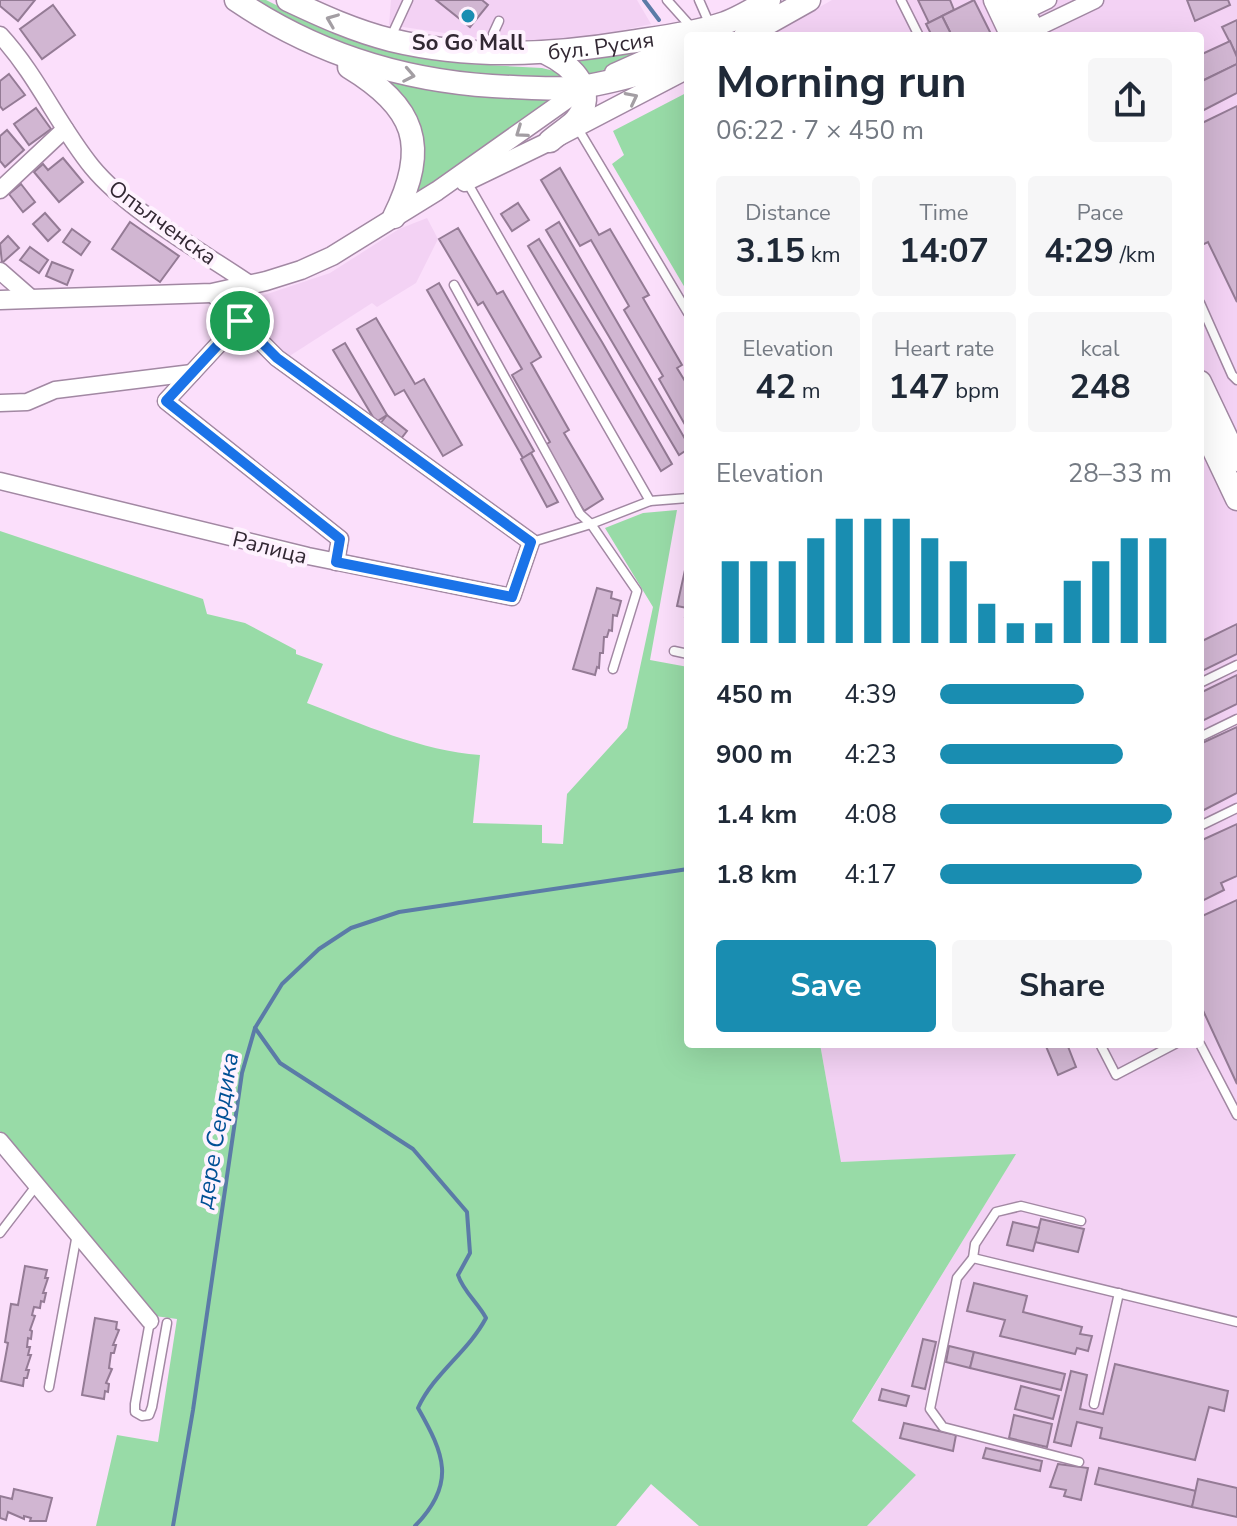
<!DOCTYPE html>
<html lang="en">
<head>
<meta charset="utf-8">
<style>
	:root { --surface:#fff; --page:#f6f6f7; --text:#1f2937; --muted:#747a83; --accent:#198db1 }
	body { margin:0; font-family:"Nunito Sans",sans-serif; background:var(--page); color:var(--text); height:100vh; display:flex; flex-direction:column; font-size:30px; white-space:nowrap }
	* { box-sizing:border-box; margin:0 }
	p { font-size:26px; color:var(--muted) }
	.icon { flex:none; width:44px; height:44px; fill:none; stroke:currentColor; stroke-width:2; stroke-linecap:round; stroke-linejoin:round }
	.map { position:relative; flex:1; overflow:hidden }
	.panel { position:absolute; left:684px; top:32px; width:520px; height:1016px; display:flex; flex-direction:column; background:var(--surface); border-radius:8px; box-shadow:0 8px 32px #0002 }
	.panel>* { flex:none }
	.pin { position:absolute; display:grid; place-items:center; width:68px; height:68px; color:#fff; margin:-34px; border:4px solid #fff; border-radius:50%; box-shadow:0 2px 8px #0007 }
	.round { display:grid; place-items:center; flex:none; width:84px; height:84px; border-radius:8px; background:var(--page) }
	.headline { display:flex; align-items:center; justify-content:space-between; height:136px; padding:0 32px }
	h1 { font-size:44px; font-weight:700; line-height:60px }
	.stats { display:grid; grid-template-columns:repeat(3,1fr); gap:12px; height:136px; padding:8px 32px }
	.stats div { display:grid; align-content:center; border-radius:8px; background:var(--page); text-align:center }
	.stats b { font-size:34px; font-weight:700 }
	.stats small { font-size:22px; font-weight:400 }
	.stats p { font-size:22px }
	.chart { height:224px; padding:16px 32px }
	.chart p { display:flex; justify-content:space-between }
	.chart svg { width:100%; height:144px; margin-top:8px; stroke:var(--accent); stroke-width:6 }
	.action { display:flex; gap:16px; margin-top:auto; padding:16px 32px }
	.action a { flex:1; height:92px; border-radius:8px; background:var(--accent); color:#fff; font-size:32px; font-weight:700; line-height:92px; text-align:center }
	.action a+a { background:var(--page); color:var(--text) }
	ul { padding:0 32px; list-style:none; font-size:26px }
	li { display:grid; grid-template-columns:128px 96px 1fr; align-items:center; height:60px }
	li i { height:20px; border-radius:10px; background:var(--accent) }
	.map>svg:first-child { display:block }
</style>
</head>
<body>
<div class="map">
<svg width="1237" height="1526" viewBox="0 0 1237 1526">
	<rect width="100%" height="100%" fill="#fbdffb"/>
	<g fill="#f3d2f4">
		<polygon points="391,0 637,0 651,24 575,41 493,40 389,25"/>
		<polygon points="832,0 1237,0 1237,1526 867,1526 916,1475 852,1422 1015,1155 841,1162 820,1044 1200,1044 1200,36 769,36"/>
		<polygon points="427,218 438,239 416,283 377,307 372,303 288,357 238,304 330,273 399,229"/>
	</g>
	<g fill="#98dba7">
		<polygon points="246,0 266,0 298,16 395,51 469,64 542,68 554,71 567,80 504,80 364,57"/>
		<polygon points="681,37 587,77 571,60"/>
		<polygon points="385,81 452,92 559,94 421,192 415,193"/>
		<polygon points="688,92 688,293 612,164 624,155 613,131"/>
		<path d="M 677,510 L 650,660 L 688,667 L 688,1044 L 820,1044 L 841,1162 L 1016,1154 L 852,1421 L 916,1475 L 867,1526 L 699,1526 L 651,1484 L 616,1526 L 96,1526 L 117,1435 L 158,1442 L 177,1319 L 155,1316 L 0,1131 L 0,531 L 203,599 L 207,614 L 245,623 L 296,650 L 296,654 L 323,664 L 307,703 C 362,724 422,751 480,755 L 473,823 L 542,825 L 542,843 L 563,844 L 567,794 L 627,728 L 653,607 L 605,528 L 643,513 Z"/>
	</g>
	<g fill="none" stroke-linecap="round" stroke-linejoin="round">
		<g stroke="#5b7ba7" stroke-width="4">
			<polyline points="644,0 659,20"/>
			<path d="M 255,1028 L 280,1063 L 413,1149 L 467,1212 L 470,1253 L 458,1275 C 463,1291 478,1303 486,1318 C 468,1352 434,1373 418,1408 C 444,1454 457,1483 415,1526"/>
			<polyline points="173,1526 193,1410 242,1073 255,1028 282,984 319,949 351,928 399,912 688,869"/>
		</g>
	</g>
	<g fill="#d1b6d2" stroke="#947b95" stroke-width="2">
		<polygon points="0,0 35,0 18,21 0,6"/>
		<polygon points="436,0 482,0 488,5 470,27"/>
		<polygon points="918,0 950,0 954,10 929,23"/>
		<polygon points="974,0 992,36 952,36 942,16"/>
		<polygon points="1187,0 1228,0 1230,5 1195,21"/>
		<polygon points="53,5 75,35 42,59 20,29"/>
		<polygon points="942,16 952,36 932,36 926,24"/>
		<polygon points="1237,20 1237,56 1222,27"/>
		<polygon points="1230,41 1237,57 1237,64 1200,82 1200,55"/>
		<polygon points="1237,64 1237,93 1200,112 1200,82"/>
		<polygon points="9,74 25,95 3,110 0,106 0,81"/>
		<polygon points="1237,106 1237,302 1208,242 1200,246 1200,124"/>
		<polygon points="36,108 51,129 29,145 14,124"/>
		<polygon points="7,130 24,150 5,167 0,161 0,136"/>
		<polygon points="63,158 83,182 59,202 34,172 43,164 48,170"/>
		<polygon points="560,168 599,235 610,229 649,295 643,298 682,365 677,368 688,386 688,430 659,379 663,376 624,310 629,306 591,240 580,246 541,180"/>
		<polygon points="21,184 35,202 23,212 9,194"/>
		<polygon points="518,203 529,220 512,231 501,214"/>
		<polygon points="45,213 60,230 48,241 33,224"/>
		<polygon points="130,222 179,256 160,282 112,249"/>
		<polygon points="559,222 688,444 688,449 679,455 546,230"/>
		<polygon points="458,228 497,294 503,291 541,357 531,363 569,430 564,433 603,499 584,511 545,445 550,442 512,375 522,369 483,302 478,305 439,239"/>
		<polygon points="72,229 90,242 81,255 63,242"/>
		<polygon points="8,236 19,248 2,263 0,244"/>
		<polygon points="539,239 602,342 672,464 661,471 528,246"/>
		<polygon points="30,247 48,260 39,273 20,260"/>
		<polygon points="52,262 73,270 67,285 46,276"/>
		<polygon points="439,283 534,451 523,458 427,290"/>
		<polygon points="376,318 415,384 424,379 462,445 443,456 404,390 395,395 357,329"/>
		<polygon points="345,343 387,415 376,422 333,350"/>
		<polygon points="387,415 407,431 400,440 380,424"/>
		<polygon points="531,453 558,502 547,507 521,459"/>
		<polygon points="687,561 688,561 688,618 685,617 687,608 677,606"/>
		<polygon points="597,588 612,592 611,598 621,601 617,616 613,615 612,631 609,630 607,637 604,637 603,653 600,653 599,668 597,667 595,675 573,669"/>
		<polygon points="1237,624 1237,654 1200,672 1200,642"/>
		<polygon points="1237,675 1237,704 1200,722 1200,693"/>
		<polygon points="1237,727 1237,793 1200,812 1200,744"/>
		<polygon points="1237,824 1237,876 1221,883 1224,890 1202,901 1200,841"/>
		<polygon points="1237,900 1237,1084 1200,1004 1200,917"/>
		<polygon points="1045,1044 1067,1044 1076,1067 1058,1075"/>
		<polygon points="1041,1219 1084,1229 1078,1252 1035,1242"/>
		<polygon points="1013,1222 1039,1228 1033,1251 1007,1245"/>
		<polygon points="25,1266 47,1270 45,1278 48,1278 43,1293 46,1293 44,1302 41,1301 40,1308 34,1307 32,1315 35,1316 30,1330 32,1331 31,1339 28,1338 27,1347 30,1347 28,1355 31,1355 26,1370 29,1370 27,1378 24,1378 23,1386 1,1381 8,1343 5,1342 11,1304 18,1305"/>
		<polygon points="974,1283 1027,1296 1023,1312 1082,1327 1080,1334 1092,1336 1088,1351 1077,1348 1075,1354 1000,1336 1005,1320 967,1311"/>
		<polygon points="95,1318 117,1322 116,1329 119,1330 113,1345 116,1345 114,1353 111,1353 109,1368 112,1369 106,1383 109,1384 108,1392 105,1391 104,1399 82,1395"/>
		<polygon points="923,1339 936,1342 925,1389 912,1386"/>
		<polygon points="949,1346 974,1352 970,1368 946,1362"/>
		<polygon points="974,1352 1065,1374 1061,1390 970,1368"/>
		<polygon points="1115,1364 1228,1391 1224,1411 1209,1407 1195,1460 1100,1438 1102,1428 1077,1422 1071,1446 1054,1442 1071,1371 1087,1375 1080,1409 1103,1414"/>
		<polygon points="1021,1386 1059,1396 1053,1419 1015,1409"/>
		<polygon points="882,1389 909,1396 906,1406 879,1400"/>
		<polygon points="1014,1415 1052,1424 1047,1447 1009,1438"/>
		<polygon points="904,1423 956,1435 953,1451 900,1438"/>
		<polygon points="986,1448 1042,1461 1040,1471 983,1458"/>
		<polygon points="1058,1464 1088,1468 1081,1500 1064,1496 1066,1490 1050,1487"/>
		<polygon points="1099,1468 1196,1491 1192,1507 1095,1484"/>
		<polygon points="1198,1479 1237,1488 1237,1517 1192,1507"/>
		<polygon points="14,1489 52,1498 46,1521 30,1521 31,1518 24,1516 24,1519 8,1512 6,1520 0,1518 0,1496 12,1499"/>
	</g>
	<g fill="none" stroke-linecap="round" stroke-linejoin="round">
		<g stroke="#a288a3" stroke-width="11">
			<g id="service">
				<polyline points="667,0 693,29"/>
				<polyline points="699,0 710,25"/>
				<polyline points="901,0 919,36"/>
				<polyline points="390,39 408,0"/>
				<polyline points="497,49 493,34 499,21"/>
				<polyline points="577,127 688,313"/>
				<polyline points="467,182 650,501"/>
				<polyline points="454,285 580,514 591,524 637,591 613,669"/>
				<polyline points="1200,303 1232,375 1237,380"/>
				<polyline points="532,542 591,524 650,501 688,498"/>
				<polyline points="674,651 688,654"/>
				<polyline points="1200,683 1237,665"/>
				<polyline points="1200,737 1237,719"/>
				<polyline points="1200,826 1237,808"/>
				<polyline points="1100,1044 1116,1075 1175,1044"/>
				<polyline points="1200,1044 1237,1115"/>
				<polyline points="0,1233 36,1186"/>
				<polyline points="973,1258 975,1244 996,1212 1021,1206 1081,1221"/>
				<polyline points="150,1321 135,1404 135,1412 142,1416 149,1415 152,1407 167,1323"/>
				<polyline points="49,1387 77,1234"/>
				<polyline points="1094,1404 1119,1293"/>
				<polyline points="1079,1462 943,1427 930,1409 957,1278 973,1258 1237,1322"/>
			</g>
		</g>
		<g stroke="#a288a3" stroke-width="19">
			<g id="minor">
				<polyline points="1017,15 1048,0"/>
				<polyline points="1026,33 1095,0"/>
				<path d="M 0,35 C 37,75 58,125 92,167 C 128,211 203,252 251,285"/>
				<polyline points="0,190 65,129"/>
				<polyline points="0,271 32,299"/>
				<polyline points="240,321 166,401 340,539 336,562"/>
				<polyline points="0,403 27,402 55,390 192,373"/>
				<polyline points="0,481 308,556 512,597 531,542 277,358 212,293"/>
				<polyline points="0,1141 150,1321"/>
			</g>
		</g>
		<g stroke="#a288a3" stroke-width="21">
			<g id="tertiary">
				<polyline points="614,73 688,40"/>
				<polyline points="465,182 550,141 688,69"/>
				<polyline points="0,300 212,293 266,281 301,270 332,256 437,191 587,85"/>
			</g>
		</g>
		<g stroke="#a288a3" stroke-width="25">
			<g id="secondary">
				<path d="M 236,0 C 320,57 412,84 513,87 C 537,88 564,90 587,86 C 621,80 655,70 688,59"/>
				<path id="s1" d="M 288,0 C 322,16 355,31 391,40 C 470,59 550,55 629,42 C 661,37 695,33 725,23 C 741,17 755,8 769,0"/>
				<polyline points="995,0 1012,36"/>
				<polyline points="1018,0 1036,36"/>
				<polyline points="745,36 809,0"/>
				<path d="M 546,53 C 571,65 601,92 575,121 C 568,128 558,134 550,141"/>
				<path d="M 349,67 C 415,107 430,145 394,217"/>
				<polyline points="1200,382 1237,460"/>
				<polyline points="1200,421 1237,499"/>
			</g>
		</g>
		<use href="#service" stroke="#fff" stroke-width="8"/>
		<use href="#minor" stroke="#fff" stroke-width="16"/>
		<use href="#tertiary" stroke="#fff" stroke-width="18"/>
		<use href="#secondary" stroke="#fff" stroke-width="22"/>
	</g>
	<defs><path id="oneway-chevron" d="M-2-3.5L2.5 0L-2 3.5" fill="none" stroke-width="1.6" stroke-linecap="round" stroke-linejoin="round" transform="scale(2)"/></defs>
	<g stroke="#a39ea3">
		<use href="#oneway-chevron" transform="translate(332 20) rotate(-158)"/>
		<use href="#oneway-chevron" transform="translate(409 75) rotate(11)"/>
		<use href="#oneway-chevron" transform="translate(632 98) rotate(-27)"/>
		<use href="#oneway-chevron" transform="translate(521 132) rotate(145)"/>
	</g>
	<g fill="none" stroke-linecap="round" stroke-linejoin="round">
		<g stroke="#fff" stroke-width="16">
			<polygon id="route" points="240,321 277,358 531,542 512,597 336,562 340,539 166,401"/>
		</g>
		<use href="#route" stroke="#1a73e8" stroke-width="10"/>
	</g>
	<circle fill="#198db1" stroke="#fef2fe" stroke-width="3" cx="468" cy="16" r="8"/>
	<g text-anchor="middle" stroke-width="8" stroke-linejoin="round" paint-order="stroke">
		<g font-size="22" font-weight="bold" fill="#322833" stroke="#fef2fe">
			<text x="468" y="50">So Go Mall</text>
		</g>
		<g font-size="22" fill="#322833" stroke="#fef2fe">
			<text dy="8" stroke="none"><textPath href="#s1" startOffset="322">бул. Русия</textPath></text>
			<text transform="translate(163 222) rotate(36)" y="8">Опълченска</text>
			<text transform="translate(270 547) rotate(14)" y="8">Ралица</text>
		</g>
		<g font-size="24" font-style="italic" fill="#004f95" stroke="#fef2fe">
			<text transform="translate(217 1130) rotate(-80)" y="8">дере Сердика</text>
		</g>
	</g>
</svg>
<div class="pin" style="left:240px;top:321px;background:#1e9e55"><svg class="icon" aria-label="arrive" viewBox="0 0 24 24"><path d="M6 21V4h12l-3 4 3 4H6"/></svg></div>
<section class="panel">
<div class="headline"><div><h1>Morning run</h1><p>06:22 · 7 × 450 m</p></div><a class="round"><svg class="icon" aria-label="share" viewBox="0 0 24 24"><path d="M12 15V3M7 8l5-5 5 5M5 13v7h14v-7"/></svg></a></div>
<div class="stats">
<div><p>Distance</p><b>3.15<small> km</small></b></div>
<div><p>Time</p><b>14:07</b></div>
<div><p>Pace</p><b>4:29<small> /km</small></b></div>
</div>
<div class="stats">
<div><p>Elevation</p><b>42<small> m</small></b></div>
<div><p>Heart rate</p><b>147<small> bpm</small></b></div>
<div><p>kcal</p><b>248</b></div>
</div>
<div class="chart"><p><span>Elevation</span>28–33 m</p>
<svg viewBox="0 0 160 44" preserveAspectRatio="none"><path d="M5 44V19M15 44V19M25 44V19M35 44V12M45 44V6M55 44V6M65 44V6M75 44V12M85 44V19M95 44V32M105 44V38M115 44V38M125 44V25M135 44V19M145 44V12M155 44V12"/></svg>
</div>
<ul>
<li><b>450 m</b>4:39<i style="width:62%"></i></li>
<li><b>900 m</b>4:23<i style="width:79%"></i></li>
<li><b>1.4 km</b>4:08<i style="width:100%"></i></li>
<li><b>1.8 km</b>4:17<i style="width:87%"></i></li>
</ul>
<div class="action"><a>Save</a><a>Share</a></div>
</section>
</div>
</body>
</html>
